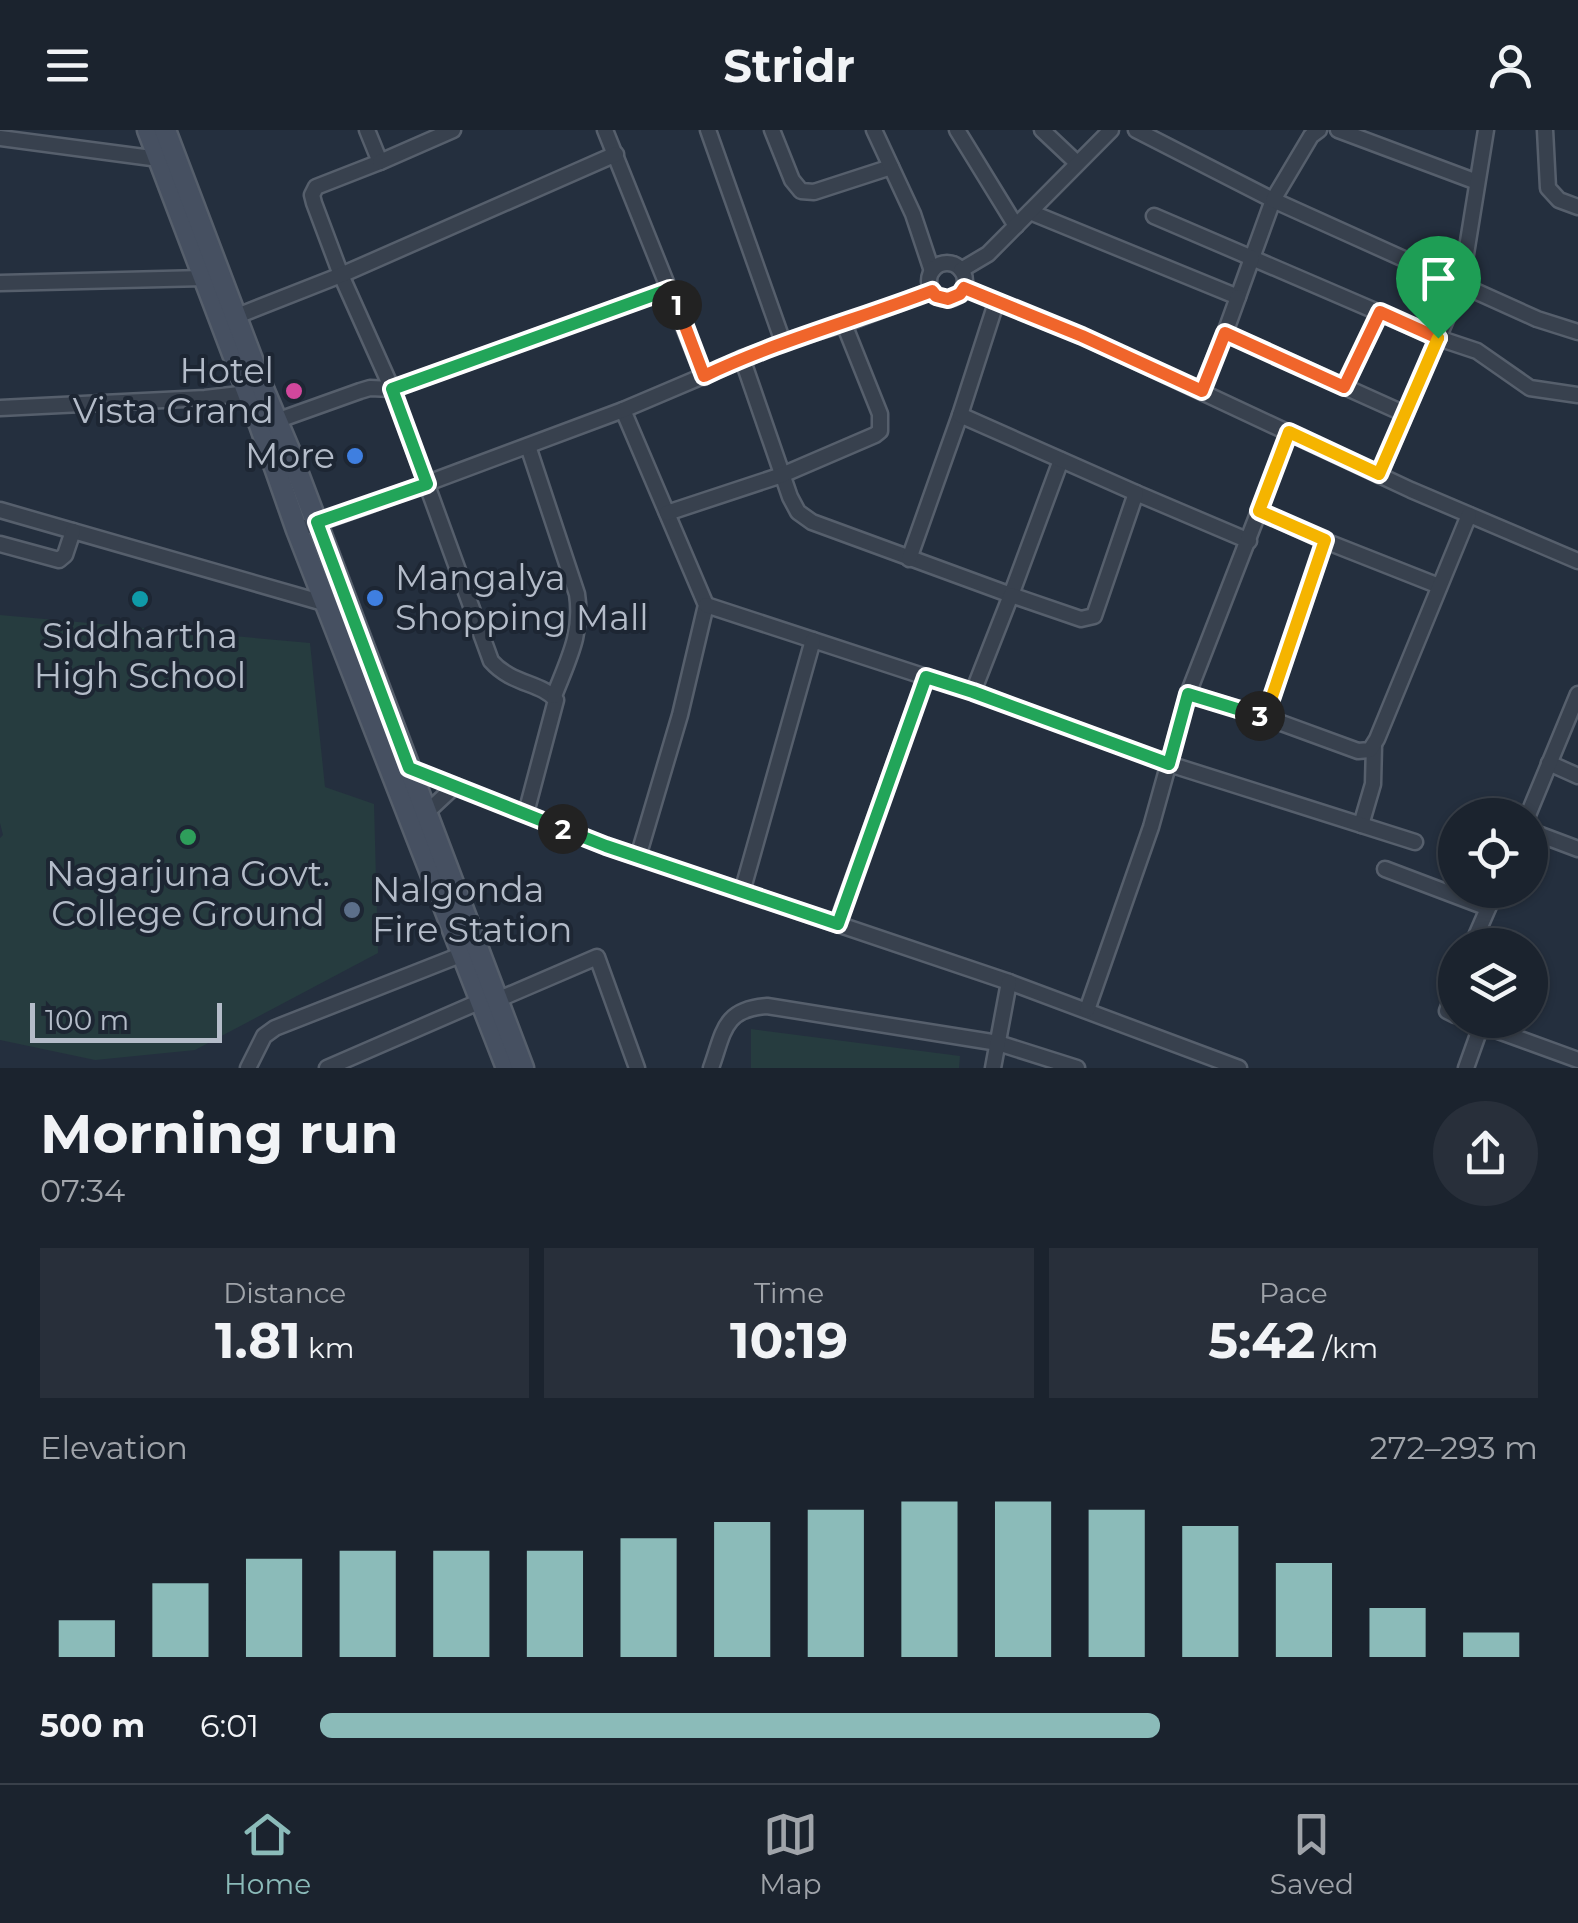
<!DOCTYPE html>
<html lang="en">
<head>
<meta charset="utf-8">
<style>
	:root { --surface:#1b232e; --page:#282f3a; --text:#f1f3f6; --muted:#a0a4aa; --line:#39404a; --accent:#8bbbb9 }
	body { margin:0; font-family:Montserrat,sans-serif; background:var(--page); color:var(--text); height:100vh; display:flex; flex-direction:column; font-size:38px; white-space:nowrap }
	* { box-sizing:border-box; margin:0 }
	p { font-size:32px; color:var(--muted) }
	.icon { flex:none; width:55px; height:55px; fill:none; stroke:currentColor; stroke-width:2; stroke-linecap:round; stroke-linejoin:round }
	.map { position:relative; height:938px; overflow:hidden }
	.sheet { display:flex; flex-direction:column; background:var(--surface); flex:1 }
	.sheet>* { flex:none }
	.controls { position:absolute; left:1438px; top:668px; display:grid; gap:20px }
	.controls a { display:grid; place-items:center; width:110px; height:110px; border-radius:50%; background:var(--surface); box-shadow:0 2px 8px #0004,0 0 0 2px var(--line); font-size:50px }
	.scale { position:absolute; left:30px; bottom:25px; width:192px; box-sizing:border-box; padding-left:10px; border:5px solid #b4bcc9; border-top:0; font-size:28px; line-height:35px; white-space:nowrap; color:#b4bcc9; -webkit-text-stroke:8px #1d2633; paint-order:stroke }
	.pin { position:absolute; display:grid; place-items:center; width:85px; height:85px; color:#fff; margin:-102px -42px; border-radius:50% 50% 50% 0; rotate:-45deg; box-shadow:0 0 10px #0007 }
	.pin .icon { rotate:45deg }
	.km { position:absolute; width:50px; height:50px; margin:-25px; border-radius:50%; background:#222; color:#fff; font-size:28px; line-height:50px; text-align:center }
	.round { display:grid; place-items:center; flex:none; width:105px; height:105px; border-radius:52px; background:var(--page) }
	.overview { display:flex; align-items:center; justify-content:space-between; height:170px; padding:0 40px }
	h1 { font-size:55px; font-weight:700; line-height:75px }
	.metrics { display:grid; grid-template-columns:repeat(3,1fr); gap:15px; height:170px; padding:10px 40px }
	.metrics div { display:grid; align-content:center; border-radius:0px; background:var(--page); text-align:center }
	.metrics b { font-size:50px; font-weight:700 }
	.metrics small { font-size:28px; font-weight:400 }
	.metrics p { font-size:28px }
	.chart { height:280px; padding:20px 40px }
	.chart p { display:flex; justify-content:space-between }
	.chart svg { width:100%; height:180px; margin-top:10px; stroke:var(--accent); stroke-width:6 }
	ul { padding:0 40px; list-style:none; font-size:32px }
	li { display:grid; grid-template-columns:160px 120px 1fr; align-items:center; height:75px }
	li i { height:25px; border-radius:12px; background:var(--accent) }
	header { display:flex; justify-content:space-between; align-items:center; height:130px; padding:0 40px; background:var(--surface); font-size:45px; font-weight:700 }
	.menu { display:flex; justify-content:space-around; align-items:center; height:140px; border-top:2px solid var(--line); background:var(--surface); font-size:28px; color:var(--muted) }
	.menu a { display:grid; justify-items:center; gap:5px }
	.menu .on { color:var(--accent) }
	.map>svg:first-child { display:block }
</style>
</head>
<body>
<header><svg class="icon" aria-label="menu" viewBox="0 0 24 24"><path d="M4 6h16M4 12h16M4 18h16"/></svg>Stridr<svg class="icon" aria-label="person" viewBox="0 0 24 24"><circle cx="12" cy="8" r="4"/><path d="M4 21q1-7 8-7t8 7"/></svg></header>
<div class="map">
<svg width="1578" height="938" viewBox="0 0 1578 938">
	<rect width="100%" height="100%" fill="#242f3e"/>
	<g fill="#263c3f">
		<polygon points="0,485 310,513 325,657 374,674 378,823 195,920 95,930 0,910 0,708 3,705 0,693"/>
		<polygon points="751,899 960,926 959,938 751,938"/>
	</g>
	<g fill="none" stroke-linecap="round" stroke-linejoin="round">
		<g stroke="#565f6c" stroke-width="19">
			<g id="street">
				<path d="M 367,0 L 380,32 L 316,57 L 312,65 L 314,73 L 341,145 L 392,259 L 491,531 C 512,555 541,552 556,570 L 526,683"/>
				<polyline points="605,0 704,247"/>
				<polyline points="708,0 783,212"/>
				<polyline points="772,0 792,50 801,61 814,62 891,37"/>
				<polyline points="874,0 913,84 932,141"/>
				<polyline points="957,0 1016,96"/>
				<polyline points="1042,0 1077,33"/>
				<polyline points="1136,0 1273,70 1252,128 1438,208 1477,221 1530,258 1578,265"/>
				<polyline points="1319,0 1311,6 1273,70 1537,189 1578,202"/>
				<polyline points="1338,0 1477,52"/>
				<polyline points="1545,0 1548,58 1559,70 1578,77"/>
				<polyline points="0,8 159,29"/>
				<polyline points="380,32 453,0"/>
				<polyline points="1030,82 1238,167 1252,128 1154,86"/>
				<circle cx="947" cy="151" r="18"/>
				<polyline points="961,140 988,124 1111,0"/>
				<polyline points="0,153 204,148"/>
				<polyline points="964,158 1082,206 1411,360 1578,431"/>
				<polyline points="237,186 341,145 616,24"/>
				<polyline points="1225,203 1238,167"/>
				<polyline points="742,228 790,367 798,382 812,392 1011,465 1061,330"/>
				<polyline points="1344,257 1380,183"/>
				<polyline points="1201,261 1225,203 1405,284"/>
				<polyline points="0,278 205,268 248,263"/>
				<polyline points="623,280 706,475 680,585 638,727"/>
				<polyline points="276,291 360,261 370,258 392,259 670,159"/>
				<polyline points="1289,302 1259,381 1325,411"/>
				<path d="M 528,316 L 577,464 C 583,503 568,530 554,566"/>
				<polyline points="1379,345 1461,155 1486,0"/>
				<polyline points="1136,363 1249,411"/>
				<polyline points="0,380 327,474"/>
				<polyline points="667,383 782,345 875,305 880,301 880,284 844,194"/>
				<polyline points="297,400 366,376 623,280 783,212 844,194 931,161"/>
				<polyline points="0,414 59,430 65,425 73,401"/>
				<polyline points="909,429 960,285"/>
				<polyline points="706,475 926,547"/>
				<polyline points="973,562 1011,465 1081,489 1094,486 1136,363 960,285 996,173"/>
				<polyline points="1188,564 1259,381"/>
				<polyline points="1265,587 1325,411 1439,456"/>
				<polyline points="1549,633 1578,646"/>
				<polyline points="409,638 606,716 1009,852 1239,938"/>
				<polyline points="426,683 455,656"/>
				<polyline points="1528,685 1578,564"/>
				<polyline points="1361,695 1373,654 1374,615"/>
				<polyline points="1530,701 1578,719"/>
				<polyline points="1385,739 1488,778"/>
				<polyline points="742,762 813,510"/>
				<polyline points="837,794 926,547 973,562 1169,634 1415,712"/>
				<polyline points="1472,815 1496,760"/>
				<polyline points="1455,860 1447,881 1455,885"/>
				<polyline points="497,870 597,827 637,938"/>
				<polyline points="1087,880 1151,697 1188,564 1265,587 1358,621 1370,620 1377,609 1469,385"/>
				<polyline points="1468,890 1578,930"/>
				<polyline points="248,938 264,906 275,898 463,824"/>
				<polyline points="327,938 481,871"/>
				<path d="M 711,938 C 724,902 723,879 767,876 L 998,913 L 1077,938"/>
				<polyline points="993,938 1009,852"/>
				<polyline points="1466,938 1481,896"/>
			</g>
		</g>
		<g stroke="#565f6c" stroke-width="25">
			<g id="secondary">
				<polyline points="148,0 260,295 297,400 507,938"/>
				<polyline points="165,0 264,261 289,320 523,938"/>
			</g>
		</g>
		<use href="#street" stroke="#38414e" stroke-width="14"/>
		<use href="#secondary" stroke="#465061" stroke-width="20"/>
	</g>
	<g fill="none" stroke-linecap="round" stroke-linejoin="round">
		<g stroke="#fff" stroke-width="20">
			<path id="split-1" d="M 677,175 L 704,246 C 777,211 856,190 932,161 L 936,166 L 948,169 L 960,164 L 964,158 L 1082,206 L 1202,261 L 1225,203 L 1344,257 L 1380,182 L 1438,208"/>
		</g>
		<g stroke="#fff" stroke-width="20">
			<polyline id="split-2" points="563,699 409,638 317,392 427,354 392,259 670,159 677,175"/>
		</g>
		<g stroke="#fff" stroke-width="20">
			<polyline id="split-3" points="563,699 606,716 838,794 926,547 973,562 1169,634 1188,564 1260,586"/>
		</g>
		<g stroke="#fff" stroke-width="20">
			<polyline id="split-4" points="1260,586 1265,587 1325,410 1259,381 1289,302 1379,344 1438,208"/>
		</g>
		<use href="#split-1" stroke="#f0652b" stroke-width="12"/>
		<use href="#split-2" stroke="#22a559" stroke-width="12"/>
		<use href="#split-3" stroke="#22a559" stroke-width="12"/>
		<use href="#split-4" stroke="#f5b400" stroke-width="12"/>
	</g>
	<circle fill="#d1479c" stroke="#1d2633" stroke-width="4" cx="294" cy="261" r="10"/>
	<g fill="#3f7fe0" stroke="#1d2633" stroke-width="4">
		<circle cx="355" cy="326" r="10"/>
		<circle cx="375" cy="468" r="10"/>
	</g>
	<circle fill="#0f9aa8" stroke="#1d2633" stroke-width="4" cx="140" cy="469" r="10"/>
	<circle fill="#2e9e5b" stroke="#1d2633" stroke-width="4" cx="188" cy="707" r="10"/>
	<circle fill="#5c6f8a" stroke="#1d2633" stroke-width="4" cx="352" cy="780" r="10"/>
	<g text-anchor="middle" stroke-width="8" stroke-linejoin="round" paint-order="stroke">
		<g font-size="35" fill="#b4bcc9" stroke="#1d2633" text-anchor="end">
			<text x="274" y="253">Hotel<tspan x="274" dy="40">Vista Grand</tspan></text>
			<text x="335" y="338">More</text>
			<text x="395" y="460" text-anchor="start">Mangalya<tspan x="395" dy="40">Shopping Mall</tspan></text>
			<text x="140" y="518" text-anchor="middle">Siddhartha<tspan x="140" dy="40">High School</tspan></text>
			<text x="188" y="756" text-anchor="middle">Nagarjuna Govt.<tspan x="188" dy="40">College Ground</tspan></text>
			<text x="372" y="772" text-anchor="start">Nalgonda<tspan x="372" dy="40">Fire Station</tspan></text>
		</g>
	</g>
</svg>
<div class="controls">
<a><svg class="icon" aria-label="locate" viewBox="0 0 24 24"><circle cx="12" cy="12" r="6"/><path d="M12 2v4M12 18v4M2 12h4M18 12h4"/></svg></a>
<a><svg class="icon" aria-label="layers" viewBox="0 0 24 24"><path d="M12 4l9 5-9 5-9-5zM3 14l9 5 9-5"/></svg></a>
</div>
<div class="scale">100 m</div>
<div class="pin" style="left:1438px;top:208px;background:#1e9e55"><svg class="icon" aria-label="arrive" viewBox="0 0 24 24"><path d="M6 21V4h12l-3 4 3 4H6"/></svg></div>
<b class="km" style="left:677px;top:175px">1</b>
<b class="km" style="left:563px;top:699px">2</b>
<b class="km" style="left:1260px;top:586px">3</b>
</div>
<section class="sheet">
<div class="overview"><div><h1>Morning run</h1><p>07:34</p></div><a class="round"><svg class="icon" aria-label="share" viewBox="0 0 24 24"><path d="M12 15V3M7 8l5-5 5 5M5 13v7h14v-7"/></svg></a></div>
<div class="metrics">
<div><p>Distance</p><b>1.81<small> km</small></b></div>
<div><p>Time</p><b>10:19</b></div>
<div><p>Pace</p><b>5:42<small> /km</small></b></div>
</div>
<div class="chart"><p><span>Elevation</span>272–293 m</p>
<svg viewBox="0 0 160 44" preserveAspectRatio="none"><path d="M5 44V35M15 44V26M25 44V20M35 44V18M45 44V18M55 44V18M65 44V15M75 44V11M85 44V8M95 44V6M105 44V6M115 44V8M125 44V12M135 44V21M145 44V32M155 44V38"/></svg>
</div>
<ul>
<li><b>500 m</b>6:01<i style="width:69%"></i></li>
</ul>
</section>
<nav class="menu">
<a class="on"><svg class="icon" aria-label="home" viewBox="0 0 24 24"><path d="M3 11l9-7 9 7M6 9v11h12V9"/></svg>Home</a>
<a><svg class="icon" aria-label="map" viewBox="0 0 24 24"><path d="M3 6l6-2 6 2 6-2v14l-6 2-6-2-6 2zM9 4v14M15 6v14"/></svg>Map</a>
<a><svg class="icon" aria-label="saved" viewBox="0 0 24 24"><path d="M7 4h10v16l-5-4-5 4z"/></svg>Saved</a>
</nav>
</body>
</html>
